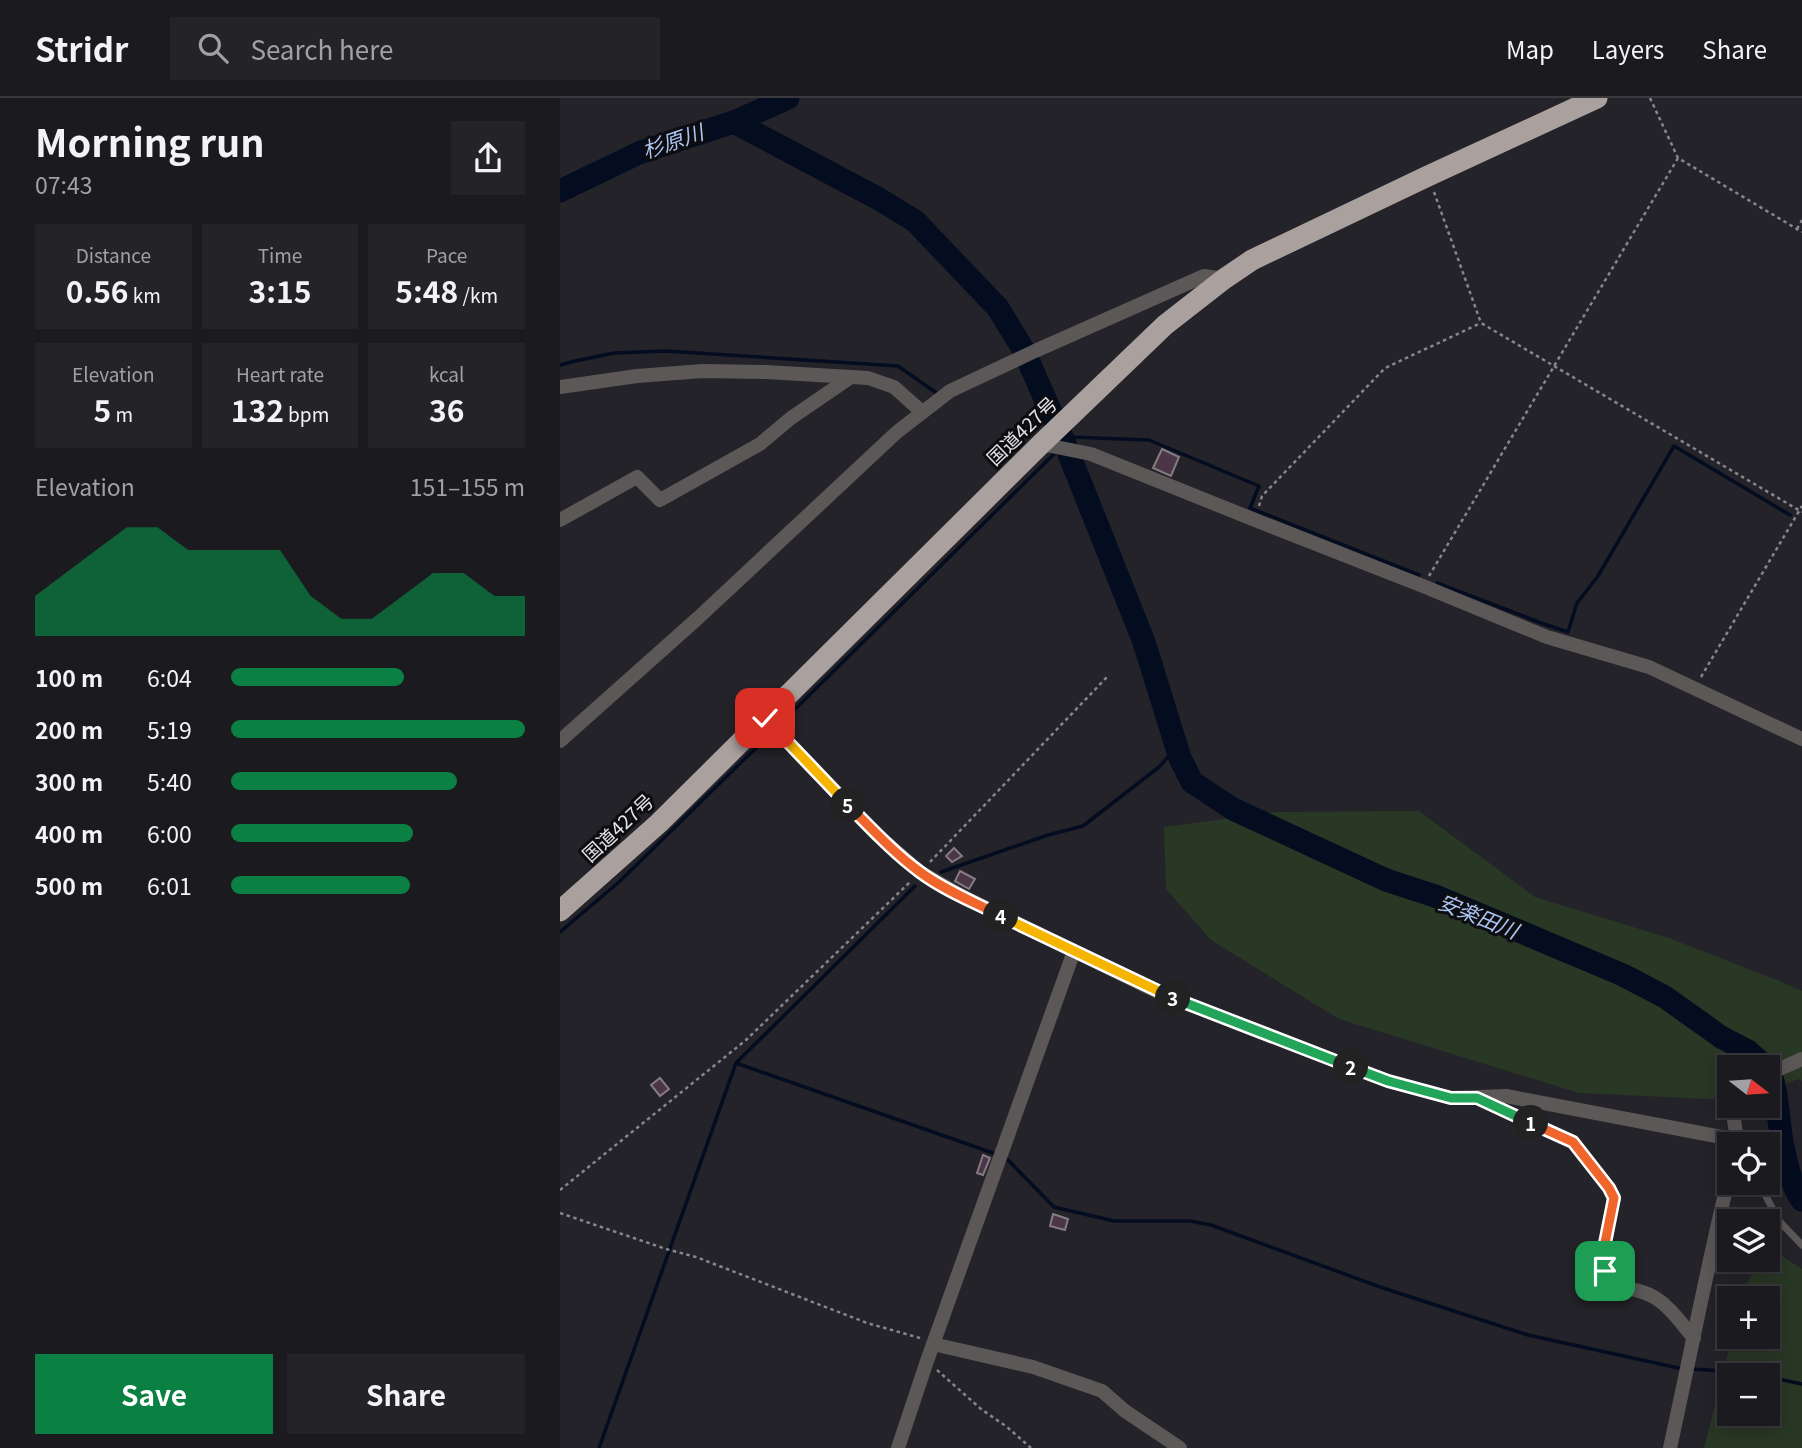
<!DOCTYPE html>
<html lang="en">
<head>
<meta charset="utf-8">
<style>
	:root { --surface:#1a1a1f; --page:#232328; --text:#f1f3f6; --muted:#9fa1a4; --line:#38383d; --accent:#0b8043 }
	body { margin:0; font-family:Georgia,"Noto Sans JP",serif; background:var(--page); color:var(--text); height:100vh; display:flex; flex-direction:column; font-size:26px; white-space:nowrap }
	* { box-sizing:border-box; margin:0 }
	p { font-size:23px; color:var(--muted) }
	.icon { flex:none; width:38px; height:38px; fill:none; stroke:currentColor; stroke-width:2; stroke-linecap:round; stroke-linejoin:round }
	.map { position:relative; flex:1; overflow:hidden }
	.details { display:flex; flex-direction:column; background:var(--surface); width:560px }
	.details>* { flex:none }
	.needle { width:46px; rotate:107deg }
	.tools { position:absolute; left:1157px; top:957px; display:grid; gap:14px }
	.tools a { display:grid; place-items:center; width:63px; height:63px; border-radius:0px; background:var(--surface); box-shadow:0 4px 18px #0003,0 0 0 2px var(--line); font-size:35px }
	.pin { position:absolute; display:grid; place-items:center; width:60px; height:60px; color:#fff; margin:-30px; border-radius:14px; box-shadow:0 4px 10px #0006 }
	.km { position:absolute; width:35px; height:35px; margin:-18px; border-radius:50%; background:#222; color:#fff; font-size:19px; line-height:35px; text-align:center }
	.round { display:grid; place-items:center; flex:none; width:74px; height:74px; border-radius:0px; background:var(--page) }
	.overview { display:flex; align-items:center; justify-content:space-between; height:119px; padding:0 35px }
	h1 { font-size:38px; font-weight:700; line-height:52px }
	.stats { display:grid; grid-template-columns:repeat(3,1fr); gap:10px; height:119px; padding:7px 35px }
	.stats div { display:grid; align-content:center; border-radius:0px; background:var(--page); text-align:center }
	.stats b { font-size:30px; font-weight:700 }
	.stats small { font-size:19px; font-weight:400 }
	.stats p { font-size:19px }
	.chart { height:196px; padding:14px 35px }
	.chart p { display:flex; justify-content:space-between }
	.chart svg { width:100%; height:126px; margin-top:7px; fill:var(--accent); opacity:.7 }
	.button { display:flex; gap:14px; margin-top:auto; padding:14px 35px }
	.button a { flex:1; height:80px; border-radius:0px; background:var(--accent); color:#fff; font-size:28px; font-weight:700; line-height:80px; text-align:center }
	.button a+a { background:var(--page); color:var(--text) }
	ul { padding:0 35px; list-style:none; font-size:23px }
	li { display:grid; grid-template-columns:112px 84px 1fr; align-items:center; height:52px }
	li i { height:18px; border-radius:9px; background:var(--accent) }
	header { display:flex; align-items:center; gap:42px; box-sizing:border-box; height:98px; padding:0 35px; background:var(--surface); border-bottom:2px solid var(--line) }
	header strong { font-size:33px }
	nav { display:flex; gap:38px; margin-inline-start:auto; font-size:24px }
	.search { width:490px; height:63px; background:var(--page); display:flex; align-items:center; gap:18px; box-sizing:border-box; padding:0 24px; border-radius:0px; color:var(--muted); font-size:26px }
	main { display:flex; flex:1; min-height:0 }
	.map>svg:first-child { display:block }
</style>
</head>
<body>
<header>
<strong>Stridr</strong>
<div class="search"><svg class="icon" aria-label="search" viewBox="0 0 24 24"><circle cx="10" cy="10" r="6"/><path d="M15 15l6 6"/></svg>Search here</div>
<nav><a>Map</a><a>Layers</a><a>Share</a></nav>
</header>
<main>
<section class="details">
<div class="overview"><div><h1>Morning run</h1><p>07:43</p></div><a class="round"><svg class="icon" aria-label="share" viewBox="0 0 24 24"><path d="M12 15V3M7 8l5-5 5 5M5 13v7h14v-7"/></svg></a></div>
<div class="stats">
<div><p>Distance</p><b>0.56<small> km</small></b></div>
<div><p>Time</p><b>3:15</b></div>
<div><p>Pace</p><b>5:48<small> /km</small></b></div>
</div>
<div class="stats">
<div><p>Elevation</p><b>5<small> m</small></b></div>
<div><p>Heart rate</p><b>132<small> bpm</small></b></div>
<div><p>kcal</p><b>36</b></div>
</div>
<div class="chart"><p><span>Elevation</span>151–155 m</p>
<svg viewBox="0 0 160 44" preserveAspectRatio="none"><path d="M0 44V30L10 22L20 14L30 6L40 6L50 14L60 14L70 14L80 14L90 30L100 38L110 38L120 30L130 22L140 22L150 30L160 30V44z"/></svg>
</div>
<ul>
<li><b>100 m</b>6:04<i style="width:59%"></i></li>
<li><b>200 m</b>5:19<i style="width:100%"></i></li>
<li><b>300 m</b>5:40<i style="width:77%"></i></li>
<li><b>400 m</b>6:00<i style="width:62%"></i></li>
<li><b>500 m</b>6:01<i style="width:61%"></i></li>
</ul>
<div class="button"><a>Save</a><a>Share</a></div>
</section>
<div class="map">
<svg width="1242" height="1350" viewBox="0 0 1242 1350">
	<rect width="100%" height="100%" fill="#232329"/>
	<g fill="#293725" fill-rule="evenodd">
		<polygon points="859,713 975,799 1109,840 1217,882 1242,893 1242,983 1239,981 1208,992 1208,970 1169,970 1169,1002 1019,995 779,921 651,842 606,791 604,729 716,714"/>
		<path d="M 1208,1149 L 1242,1171 L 1242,1350 L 1144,1350 L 1172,1239 L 1208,1239 L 1208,1200 L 1181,1200 L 1183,1192 L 1200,1162 L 1208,1162 ZM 1169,1278 L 1208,1278 L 1208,1316 L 1169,1316 Z"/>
	</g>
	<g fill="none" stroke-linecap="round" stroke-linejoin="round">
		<g stroke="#040c20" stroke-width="3.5">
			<polyline points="0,267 15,263 54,255 106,253 338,268 378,296"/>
			<polyline points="503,340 511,339 589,342 699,388 690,410 859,477"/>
			<polyline points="877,485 981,525 1008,534 1017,505 1038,478 1114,348 1230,417"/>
			<polyline points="224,622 496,354"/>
			<polyline points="381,774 488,737 523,728 599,669 617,649"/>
			<polyline points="0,834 59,784 205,641"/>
			<polyline points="176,965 433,1055"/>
			<polyline points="446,1060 494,1109 554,1123 630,1123 651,1127 820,1189 968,1237 1123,1271"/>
			<polyline points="1131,1271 1164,1273 1181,1278"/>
			<polyline points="1208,1281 1223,1282 1242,1286"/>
			<polyline points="39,1350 176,965 355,788"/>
		</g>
		<g stroke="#040c20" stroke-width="23">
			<polyline points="174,24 319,101 355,123 438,210 463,251 505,346 584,544 620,660 632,684 673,711 826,782 878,799 1063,877 1105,899 1161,939 1188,953 1207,970"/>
			<polyline points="0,93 81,54 174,24 228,0"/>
			<path d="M 1208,970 C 1217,989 1217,1009 1220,1029 C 1222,1049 1230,1087 1242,1102"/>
		</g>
	</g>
	<g fill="#4d3548" stroke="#837c81" stroke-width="2">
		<polygon points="602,351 619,359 611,378 593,370"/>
		<polygon points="394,750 402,758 392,764 386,758"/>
		<polygon points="400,773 415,781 409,791 395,783"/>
		<polygon points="100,980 109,991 100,998 91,987"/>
		<polygon points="423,1057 430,1060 423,1077 417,1075"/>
		<polygon points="493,1116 508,1121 505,1132 490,1128"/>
	</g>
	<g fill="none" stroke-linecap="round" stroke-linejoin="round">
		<g stroke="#87868c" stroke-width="2.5" stroke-dasharray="3.5 3.5" stroke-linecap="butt">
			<polyline points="1090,0 1118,60 1242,134"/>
			<polyline points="874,94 921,225 1242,414"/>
			<polyline points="1237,131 1242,122"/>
			<polyline points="699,408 702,398 825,270 921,225"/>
			<polyline points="869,478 1118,60"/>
			<polyline points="1141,579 1242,408"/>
			<polyline points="370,764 547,579"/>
			<polyline points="0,1092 186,942 351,783"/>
			<polyline points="0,1115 106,1151 136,1159 307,1225 360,1240"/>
			<polyline points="377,1272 421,1311 447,1329 471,1350"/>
		</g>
		<polyline stroke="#5c5857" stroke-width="7" points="1199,1085 1219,1123 1242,1147"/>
		<g stroke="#5c5857" stroke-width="14">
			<polyline points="0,289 77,278 143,273 206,274 308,280 334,289 362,314"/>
			<polyline points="481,346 531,356 695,422 863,488 987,539 1089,569 1242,641"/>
			<polyline points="0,422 77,379 100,402 200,346 231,320 291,279"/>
			<polyline points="205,620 316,736 360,774 406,800 604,897 828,983 891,1000 946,998 1177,1042"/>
			<polyline points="0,643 138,520 337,334 390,293 475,253 644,178 664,181"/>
			<polyline points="1208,976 1242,961"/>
			<path d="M 919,1001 L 1013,1044 L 1049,1090 L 1054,1100 L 1044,1150 L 1045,1173 L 1052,1188 C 1100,1193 1105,1206 1134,1240"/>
			<polyline points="1172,1008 1177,1042 1176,1046"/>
			<polyline points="373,1246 473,1269 542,1293 565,1313 620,1350"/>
			<polyline points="338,1350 367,1263 514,853"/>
			<path d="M 1110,1350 C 1130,1259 1147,1169 1169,1079"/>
		</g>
		<polyline stroke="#aaa19e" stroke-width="21" points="0,813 99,725 481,346 605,227 664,181 692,162 868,78 1037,0"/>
	</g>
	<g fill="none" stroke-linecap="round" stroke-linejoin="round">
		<g stroke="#fff" stroke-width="14">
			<polyline id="split-1" points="971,1025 1013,1044 1049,1090 1054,1100 1044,1150 1045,1173"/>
		</g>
		<g stroke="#fff" stroke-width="14">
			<polyline id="split-2" points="791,969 828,983 891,1000 917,1000 971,1025"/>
		</g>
		<g stroke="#fff" stroke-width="14">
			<polyline id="split-3" points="613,900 791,969"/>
		</g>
		<g stroke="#fff" stroke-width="14">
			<polyline id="split-4" points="441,818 613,900"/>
		</g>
		<g stroke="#fff" stroke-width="14">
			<path id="split-5" d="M 288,707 C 311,730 334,755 360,774 C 384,792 414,804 441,818"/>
		</g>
		<g stroke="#fff" stroke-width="14">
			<polyline id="split-6" points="205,620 288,707"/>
		</g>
		<use href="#split-1" stroke="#f0652b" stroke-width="9"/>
		<use href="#split-2" stroke="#22a559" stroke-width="9"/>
		<use href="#split-3" stroke="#22a559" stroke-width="9"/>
		<use href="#split-4" stroke="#f5b400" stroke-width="9"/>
		<use href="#split-5" stroke="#f0652b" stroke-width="9"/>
		<use href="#split-6" stroke="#f5b400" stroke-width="9"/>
	</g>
	<g text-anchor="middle" stroke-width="6" stroke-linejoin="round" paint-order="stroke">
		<g font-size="19" fill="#e4e3e8" stroke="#0d0d0f">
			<text transform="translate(462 333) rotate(-44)" y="7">国道427号</text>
			<text transform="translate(58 730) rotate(-43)" y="7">国道427号</text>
		</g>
		<g font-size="21" font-style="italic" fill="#acc5f7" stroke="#0d0d0f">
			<text transform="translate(113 44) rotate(-19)" y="7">杉原川</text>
			<text transform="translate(918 819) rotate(22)" y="7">安楽田川</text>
		</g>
	</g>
</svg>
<div class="tools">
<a><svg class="needle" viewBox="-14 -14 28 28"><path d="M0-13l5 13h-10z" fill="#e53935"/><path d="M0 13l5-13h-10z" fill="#9fa1a4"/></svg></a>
<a><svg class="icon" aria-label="locate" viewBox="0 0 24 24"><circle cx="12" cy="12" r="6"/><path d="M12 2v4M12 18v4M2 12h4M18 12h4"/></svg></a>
<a><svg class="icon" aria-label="layers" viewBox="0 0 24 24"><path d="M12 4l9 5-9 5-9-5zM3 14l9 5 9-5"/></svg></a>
<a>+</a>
<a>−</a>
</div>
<div class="pin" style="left:1045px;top:1173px;background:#1e9e55"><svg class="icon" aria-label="arrive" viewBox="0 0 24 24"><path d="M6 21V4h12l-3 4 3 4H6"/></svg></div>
<div class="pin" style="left:205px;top:620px;background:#d93025"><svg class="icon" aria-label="check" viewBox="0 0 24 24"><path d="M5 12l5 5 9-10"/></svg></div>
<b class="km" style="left:971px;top:1025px">1</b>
<b class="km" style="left:791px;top:969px">2</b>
<b class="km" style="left:613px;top:900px">3</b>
<b class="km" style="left:441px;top:818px">4</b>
<b class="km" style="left:288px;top:707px">5</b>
</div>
</main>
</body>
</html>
